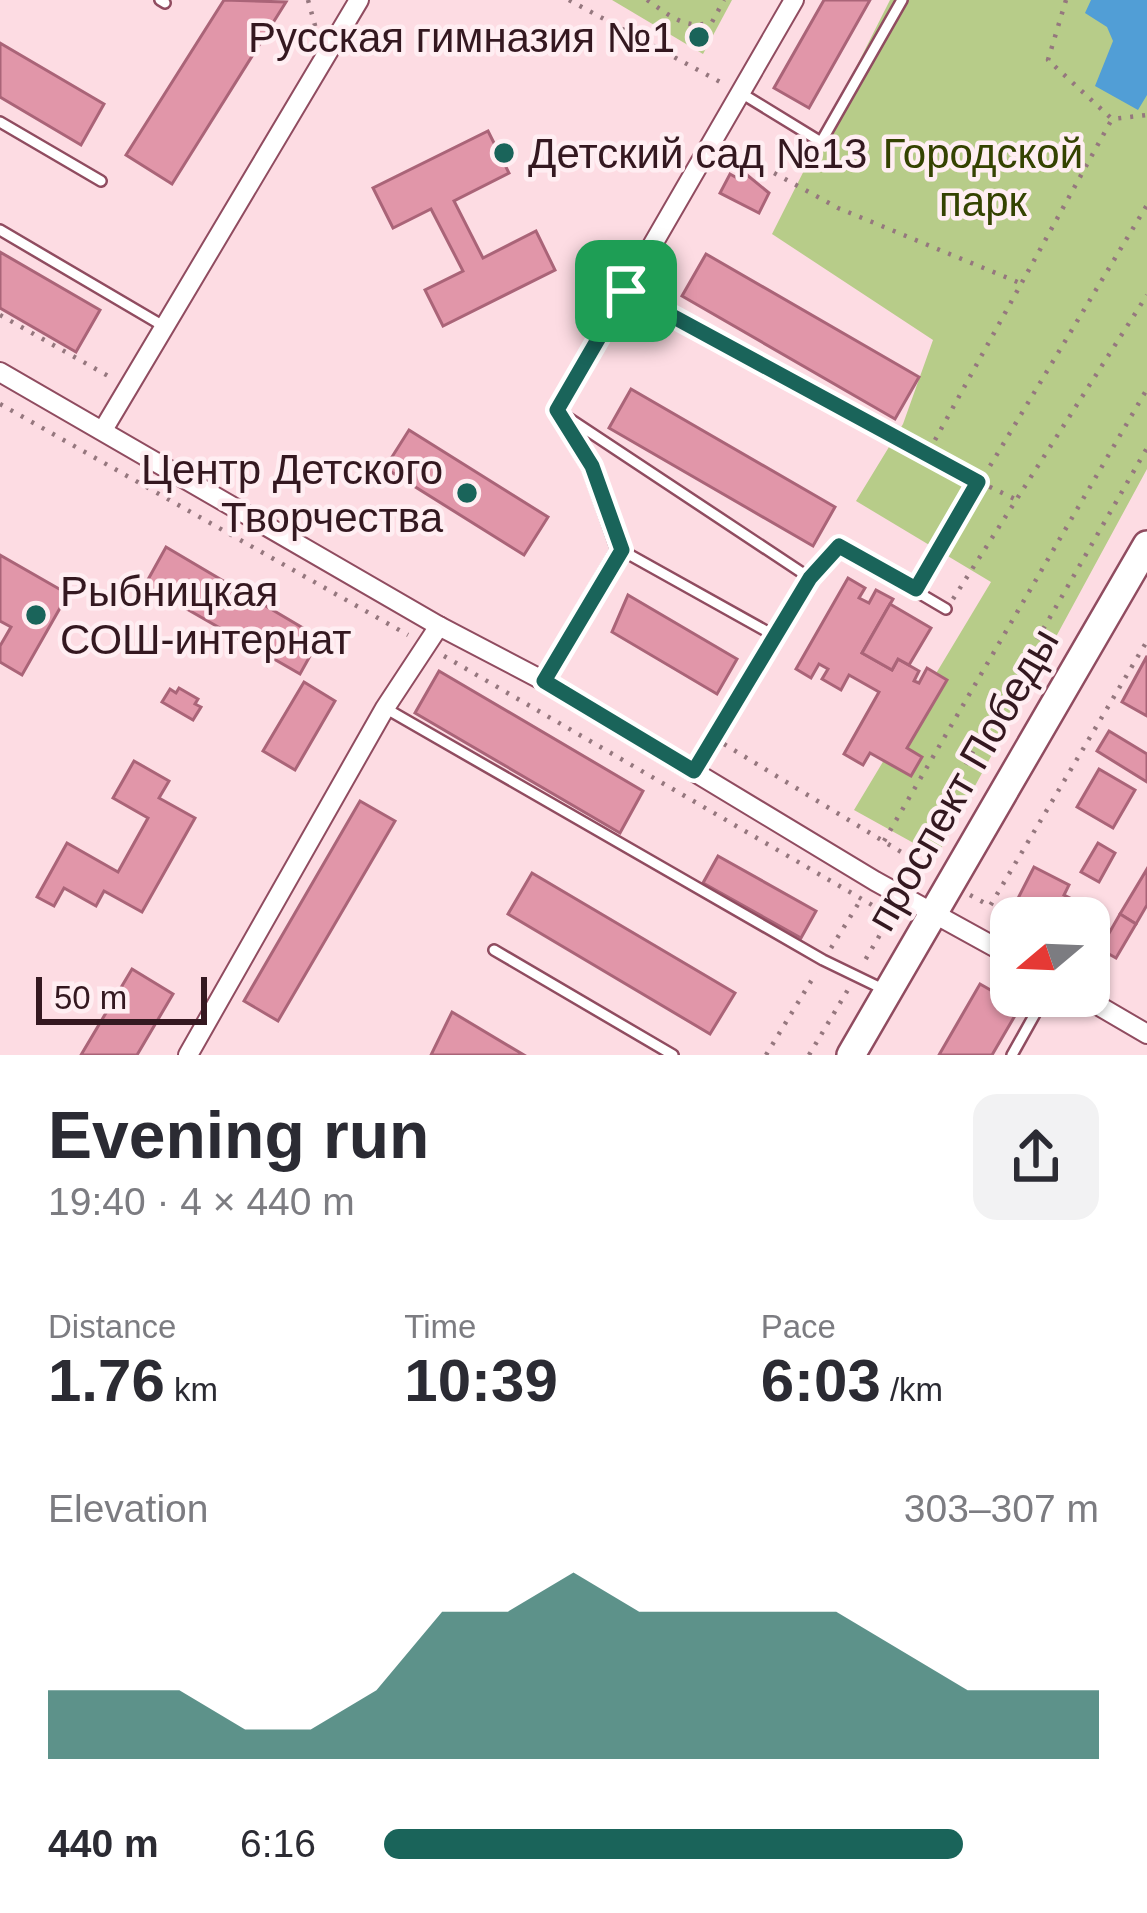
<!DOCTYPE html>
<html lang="en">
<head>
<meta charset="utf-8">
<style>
	:root { --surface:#fff; --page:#f2f2f3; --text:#2b2b33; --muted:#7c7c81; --accent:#1a645a }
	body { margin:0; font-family:Helvetica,sans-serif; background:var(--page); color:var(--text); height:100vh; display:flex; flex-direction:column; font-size:45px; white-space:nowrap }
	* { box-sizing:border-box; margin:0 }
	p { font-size:39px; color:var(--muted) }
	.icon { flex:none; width:66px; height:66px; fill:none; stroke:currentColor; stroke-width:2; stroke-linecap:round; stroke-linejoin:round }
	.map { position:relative; height:1055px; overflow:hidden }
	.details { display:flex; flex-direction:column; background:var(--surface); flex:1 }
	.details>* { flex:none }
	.needle { width:78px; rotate:251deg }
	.fabs { position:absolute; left:990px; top:897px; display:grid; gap:24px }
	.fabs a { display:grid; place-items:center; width:120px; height:120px; border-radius:24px; background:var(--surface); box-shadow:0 3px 9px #0004; font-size:60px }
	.scale { position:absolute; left:36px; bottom:30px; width:171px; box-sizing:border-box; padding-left:12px; border:6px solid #341820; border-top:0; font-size:33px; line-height:42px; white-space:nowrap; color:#341820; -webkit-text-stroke:9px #ffeef2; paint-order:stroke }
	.pin { position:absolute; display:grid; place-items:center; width:102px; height:102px; color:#fff; margin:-51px; border-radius:24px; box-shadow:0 6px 18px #0006 }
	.round { display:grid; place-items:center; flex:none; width:126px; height:126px; border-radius:24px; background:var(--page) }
	.overview { display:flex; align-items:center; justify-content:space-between; height:204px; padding:0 48px }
	h1 { font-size:66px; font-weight:600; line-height:90px }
	.metrics { display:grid; grid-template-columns:repeat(3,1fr); gap:18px; height:204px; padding:12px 48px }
	.metrics div { display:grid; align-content:center }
	.metrics b { font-size:60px; font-weight:600 }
	.metrics small { font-size:33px; font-weight:400 }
	.metrics p { font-size:33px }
	.chart { height:336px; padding:24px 48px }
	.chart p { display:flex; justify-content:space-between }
	.chart svg { width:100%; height:216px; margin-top:12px; fill:var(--accent); opacity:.7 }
	ul { padding:0 48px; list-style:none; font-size:39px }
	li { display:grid; grid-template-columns:192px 144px 1fr; align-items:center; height:90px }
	li i { height:30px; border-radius:15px; background:var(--accent) }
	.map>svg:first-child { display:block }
</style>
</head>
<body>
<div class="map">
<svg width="1147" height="1055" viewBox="0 0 1147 1055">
	<rect width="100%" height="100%" fill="#fddce3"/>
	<g fill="#b7cc89">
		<polygon points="612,0 732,0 703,54"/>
		<polygon points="890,0 1147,0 1147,469 937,856 854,810 991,582 856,501 903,424 933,340 772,234"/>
	</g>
	<polygon fill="#519ed6" points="1091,0 1147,0 1147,95 1138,110 1095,86 1113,41 1107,27 1085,13"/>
	<g fill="#e196a9" stroke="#aa6478" stroke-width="3">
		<polygon points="224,0 286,2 172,184 126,155"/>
		<polygon points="824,0 870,0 809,108 774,88"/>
		<polygon points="0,43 104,104 81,145 0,97"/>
		<polygon points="488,131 509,173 454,201 483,258 536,231 555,270 443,326 425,290 463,271 431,209 393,228 373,188"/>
		<polygon points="741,170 769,193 759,213 720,193 730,174 737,178"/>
		<polygon points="0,252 100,310 76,352 0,308"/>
		<polygon points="706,254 919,377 895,419 682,296"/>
		<polygon points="631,389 835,507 813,546 609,428"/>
		<polygon points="409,430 548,517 524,555 385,468"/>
		<polygon points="166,547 320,638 300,674 145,585"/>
		<polygon points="0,555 68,594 22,675 0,662 0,646 11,627 0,621"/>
		<polygon points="848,578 865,588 859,598 869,603 876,590 893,599 862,653 892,670 898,659 919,671 914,681 919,683 927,668 947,680 907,748 922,757 911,776 870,753 863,765 844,754 879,692 849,675 841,690 822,679 828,669 819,664 811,678 796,669"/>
		<polygon points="628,595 737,659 717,694 612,632"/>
		<polygon points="890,604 931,628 909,665 898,659 892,670 862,653"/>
		<polygon points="1147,656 1147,716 1122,702"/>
		<polygon points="439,671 643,791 620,833 415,713"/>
		<polygon points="304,682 335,701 295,770 263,751"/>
		<polygon points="179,688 198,699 195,704 201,707 193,720 162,702 170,689 176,693"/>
		<polygon points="1109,731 1147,754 1147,782 1097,751"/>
		<polygon points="134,761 169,781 159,798 195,818 142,912 104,891 96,906 64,888 54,906 37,897 67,843 118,872 148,818 113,798"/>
		<polygon points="1099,769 1135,790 1113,828 1077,807"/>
		<polygon points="360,801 395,821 278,1021 244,1001"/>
		<polygon points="1098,843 1115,853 1099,882 1081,872"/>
		<polygon points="718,856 816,911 801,938 703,883"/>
		<polygon points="1034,867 1069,885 1064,895 1096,911 1089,925 1089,918 1024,918 1011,912"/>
		<polygon points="1147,869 1147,905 1136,924 1120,914"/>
		<polygon points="532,873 735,993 710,1034 508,914"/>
		<polygon points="1120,914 1136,924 1116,958 1100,949"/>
		<polygon points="132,969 173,994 137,1055 81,1055"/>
		<polygon points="980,984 1020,1007 992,1055 939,1055"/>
		<polygon points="452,1012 524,1055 431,1055"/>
	</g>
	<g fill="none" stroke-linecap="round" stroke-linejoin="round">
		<g stroke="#904c60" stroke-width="14">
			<g id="lane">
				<polyline points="160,0 165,3"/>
				<polyline points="741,93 821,142 902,0"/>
				<polyline points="0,122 101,181"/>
				<polyline points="0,230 165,327"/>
				<polyline points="626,291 947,465"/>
				<polyline points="567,417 810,578"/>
				<polyline points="621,550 775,636"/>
				<polyline points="385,708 823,960 885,990"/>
				<polyline points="694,771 810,578 839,546 946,609"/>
				<polyline points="494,950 673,1055"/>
				<polyline points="1012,1055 1045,996"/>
			</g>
		</g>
		<g stroke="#904c60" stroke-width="22">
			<g id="street">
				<polyline points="0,372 439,626 544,681 875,881 1011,956"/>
				<polyline points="103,430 359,0"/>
				<polyline points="544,681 621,550 592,467 557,410 794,0"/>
				<polyline points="1082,996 1147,1034"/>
				<polyline points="188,1055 385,708 439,626"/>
			</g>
		</g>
		<g stroke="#904c60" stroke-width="32">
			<polyline id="secondary" points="851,1055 1147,545"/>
		</g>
		<g stroke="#95777e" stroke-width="4.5" stroke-dasharray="3 9" stroke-linecap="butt">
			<polyline points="308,0 316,29"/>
			<polyline points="569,0 722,83"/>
			<path d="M 647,0 C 668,14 685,31 712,22 L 724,0"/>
			<polyline points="1066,0 1048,60 1112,119 1147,115"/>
			<polyline points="732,150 838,208 1020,283"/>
			<polyline points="0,315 110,377"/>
			<polyline points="0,404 408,635"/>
			<polyline points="935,440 1112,119"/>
			<polyline points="957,471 1017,500"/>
			<polyline points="922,579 1147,205"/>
			<polyline points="953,599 1147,295"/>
			<polyline points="444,656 891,916 864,962"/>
			<polyline points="724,744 929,869"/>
			<polyline points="884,841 1147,389"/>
			<polyline points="912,858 1147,448"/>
			<polyline points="970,895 990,906 1147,641"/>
			<polyline points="831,948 860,901"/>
			<polyline points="766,1055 816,973"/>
			<polyline points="809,1055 849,988"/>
		</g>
		<use href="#lane" stroke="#fff" stroke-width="9"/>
		<use href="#street" stroke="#fff" stroke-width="18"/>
		<use href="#secondary" stroke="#fff" stroke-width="27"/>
	</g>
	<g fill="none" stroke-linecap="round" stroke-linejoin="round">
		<g stroke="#fff" stroke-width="24">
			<polygon id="route" points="626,291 978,482 916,589 839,546 810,578 694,771 544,681 622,550 592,466 557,410"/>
		</g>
		<use href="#route" stroke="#1a645a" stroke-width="15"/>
	</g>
	<g fill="#1a645a" stroke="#ffeef2" stroke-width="4.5">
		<circle cx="699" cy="37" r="12"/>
		<circle cx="504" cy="153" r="12"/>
		<circle cx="467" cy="493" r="12"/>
		<circle cx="36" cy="615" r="12"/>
	</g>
	<g text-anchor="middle" stroke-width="9" stroke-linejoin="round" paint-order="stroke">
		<g font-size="42" fill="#341820" stroke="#ffeef2" text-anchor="end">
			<text x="675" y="52">Русская гимназия №1</text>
			<text x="528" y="168" text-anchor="start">Детский сад №13</text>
			<text x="443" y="484">Центр Детского<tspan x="443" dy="48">Творчества</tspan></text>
			<text x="60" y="606" text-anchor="start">Рыбницкая<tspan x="60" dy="48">СОШ-интернат</tspan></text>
		</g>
		<g font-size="42" fill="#344301" stroke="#ffeef2">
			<text x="983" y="168">Городской<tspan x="983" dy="48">парк</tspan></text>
		</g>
		<g font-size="42" fill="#341820" stroke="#ffeef2">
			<text transform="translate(962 779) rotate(-60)" y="15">проспект Победы</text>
		</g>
	</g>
</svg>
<div class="fabs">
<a><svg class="needle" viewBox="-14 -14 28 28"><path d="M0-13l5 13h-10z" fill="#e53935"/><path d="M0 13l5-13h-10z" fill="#7c7c81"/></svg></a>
</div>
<div class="scale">50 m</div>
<div class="pin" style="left:626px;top:291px;background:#1e9e55"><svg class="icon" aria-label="arrive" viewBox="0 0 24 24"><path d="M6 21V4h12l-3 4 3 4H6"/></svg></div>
</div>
<section class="details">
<div class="overview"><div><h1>Evening run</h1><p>19:40 · 4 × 440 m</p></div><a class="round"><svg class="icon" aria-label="share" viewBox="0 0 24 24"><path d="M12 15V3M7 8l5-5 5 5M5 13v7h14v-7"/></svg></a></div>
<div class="metrics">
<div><p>Distance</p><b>1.76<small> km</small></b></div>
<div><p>Time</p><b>10:39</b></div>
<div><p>Pace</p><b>6:03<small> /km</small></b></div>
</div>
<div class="chart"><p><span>Elevation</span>303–307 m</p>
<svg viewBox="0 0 160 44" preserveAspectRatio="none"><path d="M0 44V30L10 30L20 30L30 38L40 38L50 30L60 14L70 14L80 6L90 14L100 14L110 14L120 14L130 22L140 30L150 30L160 30V44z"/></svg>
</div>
<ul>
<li><b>440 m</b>6:16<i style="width:81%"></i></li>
</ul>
</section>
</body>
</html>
